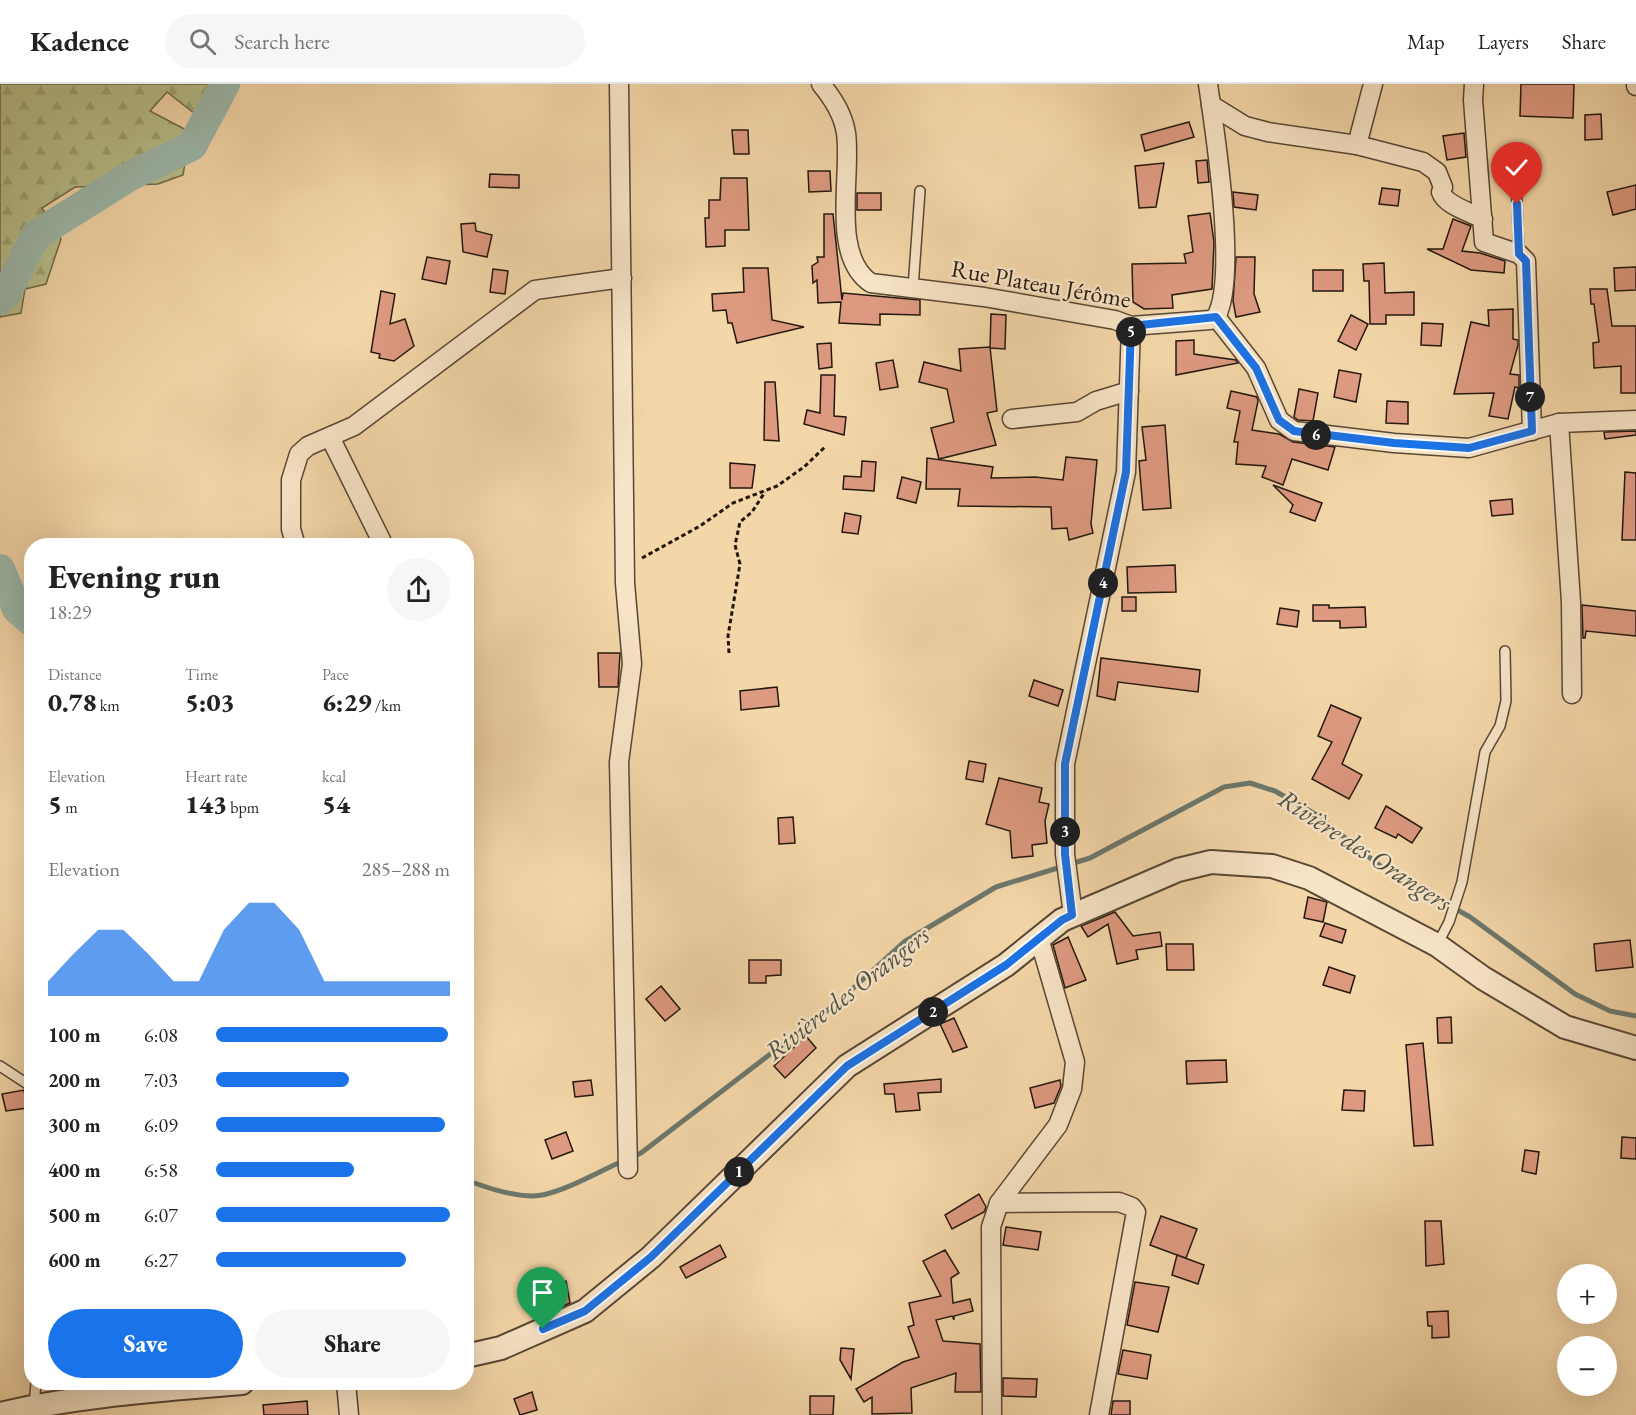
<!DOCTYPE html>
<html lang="en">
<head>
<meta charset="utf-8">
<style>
	:root { --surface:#fff; --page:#f6f6f6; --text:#222; --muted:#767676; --line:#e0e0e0; --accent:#1a73e8 }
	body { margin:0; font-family:"EB Garamond",serif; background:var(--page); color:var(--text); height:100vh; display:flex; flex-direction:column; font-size:22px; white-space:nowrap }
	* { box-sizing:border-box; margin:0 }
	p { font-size:20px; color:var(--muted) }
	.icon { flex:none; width:33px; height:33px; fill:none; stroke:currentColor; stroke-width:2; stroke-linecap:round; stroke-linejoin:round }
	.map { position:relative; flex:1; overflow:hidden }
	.sheet { position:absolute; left:24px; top:454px; width:450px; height:852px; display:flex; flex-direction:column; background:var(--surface); border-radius:24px; box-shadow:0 6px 24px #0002 }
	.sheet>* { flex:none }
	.buttons { position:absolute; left:1557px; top:1180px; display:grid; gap:12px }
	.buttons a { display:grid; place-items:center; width:60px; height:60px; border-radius:50%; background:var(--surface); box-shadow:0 6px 24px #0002; font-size:30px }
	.pin { position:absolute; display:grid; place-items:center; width:51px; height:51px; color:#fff; margin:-62px -26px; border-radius:50% 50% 50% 0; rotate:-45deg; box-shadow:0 0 6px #0007 }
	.pin .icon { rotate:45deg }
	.km { position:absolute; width:30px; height:30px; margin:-15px; border-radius:50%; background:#222; color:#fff; font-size:16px; line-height:30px; text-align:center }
	.round { display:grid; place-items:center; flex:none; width:63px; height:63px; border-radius:32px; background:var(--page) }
	.overview { display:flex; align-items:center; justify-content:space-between; height:102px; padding:0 24px }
	h1 { font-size:33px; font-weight:800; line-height:45px }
	.stats { display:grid; grid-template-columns:repeat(3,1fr); gap:9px; height:102px; padding:6px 24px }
	.stats div { display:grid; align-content:center }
	.stats b { font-size:26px; font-weight:800 }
	.stats small { font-size:16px; font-weight:400 }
	.stats p { font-size:16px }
	.chart { height:168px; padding:12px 24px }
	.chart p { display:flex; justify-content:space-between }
	.chart svg { width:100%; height:108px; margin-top:6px; fill:var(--accent); opacity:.7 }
	.button { display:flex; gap:12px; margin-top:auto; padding:12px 24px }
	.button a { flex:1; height:69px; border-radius:36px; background:var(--accent); color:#fff; font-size:24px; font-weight:800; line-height:69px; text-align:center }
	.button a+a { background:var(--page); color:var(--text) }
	ul { padding:0 24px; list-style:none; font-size:20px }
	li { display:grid; grid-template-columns:96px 72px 1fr; align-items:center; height:45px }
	li i { height:15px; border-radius:8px; background:var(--accent) }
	header { display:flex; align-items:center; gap:36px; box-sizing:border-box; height:84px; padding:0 30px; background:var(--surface); border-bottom:2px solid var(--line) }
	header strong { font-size:28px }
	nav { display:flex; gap:33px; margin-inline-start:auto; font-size:21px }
	.search { width:420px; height:54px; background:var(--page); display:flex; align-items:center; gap:15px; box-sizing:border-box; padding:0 21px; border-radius:33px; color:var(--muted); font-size:22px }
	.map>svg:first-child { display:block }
</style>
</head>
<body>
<header>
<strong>Kadence</strong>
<div class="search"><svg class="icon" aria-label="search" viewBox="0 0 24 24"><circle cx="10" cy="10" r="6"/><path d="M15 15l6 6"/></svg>Search here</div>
<nav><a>Map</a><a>Layers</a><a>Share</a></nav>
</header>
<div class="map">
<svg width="1636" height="1331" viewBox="0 0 1636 1331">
	<defs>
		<pattern id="forest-firs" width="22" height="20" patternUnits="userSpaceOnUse" patternTransform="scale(1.5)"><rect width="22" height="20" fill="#b8bf8a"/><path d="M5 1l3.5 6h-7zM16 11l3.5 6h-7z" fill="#9ea376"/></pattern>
	</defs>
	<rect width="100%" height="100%" fill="#f4d7a9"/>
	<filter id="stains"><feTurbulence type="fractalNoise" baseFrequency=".00333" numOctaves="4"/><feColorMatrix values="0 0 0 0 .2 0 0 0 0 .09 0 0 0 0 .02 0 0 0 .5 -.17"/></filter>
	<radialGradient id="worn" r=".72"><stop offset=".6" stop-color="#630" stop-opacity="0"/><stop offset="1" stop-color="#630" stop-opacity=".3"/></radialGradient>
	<polygon fill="url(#forest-firs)" stroke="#6e6b4c" stroke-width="1.5" points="0,0 217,0 215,12 194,29 167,8 150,27 190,48 183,91 158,100 75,103 42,124 61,155 46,200 25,205 21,229 0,233"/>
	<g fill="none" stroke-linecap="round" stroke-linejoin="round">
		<g stroke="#6c786d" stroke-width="5">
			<polyline points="632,1073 641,1069 837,919 904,858 996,803 1090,774 1224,703 1250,699 1275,707 1315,730 1383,784 1470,833 1575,910 1610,927 1636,932"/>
			<path d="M 466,1096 C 488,1104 508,1111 531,1112 C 556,1113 599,1087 623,1077"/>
		</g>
		<g stroke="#9cb9ac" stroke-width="30">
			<polyline points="0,216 6,210 36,151 130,92 192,62 225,0"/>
			<polyline points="0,485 17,525 32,538"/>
		</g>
	</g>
	<g fill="#de9a81" stroke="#23170e" stroke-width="1.5">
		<polygon points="1521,0 1574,0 1573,34 1520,32"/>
		<polygon points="1601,30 1602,55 1585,56 1585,31"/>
		<polygon points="1189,38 1194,53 1145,67 1141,51"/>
		<polygon points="732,46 748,46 749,70 734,70"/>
		<polygon points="1464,49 1466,73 1447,76 1443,52"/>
		<polygon points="1207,76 1209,98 1198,99 1196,77"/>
		<polygon points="1164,79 1156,123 1139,124 1135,82"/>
		<polygon points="808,87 830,87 831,107 809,108"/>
		<polygon points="490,90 519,91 519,104 489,103"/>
		<polygon points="721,94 747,94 749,146 725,146 725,162 706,163 705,134 709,134 709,116 720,116"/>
		<polygon points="1636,101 1636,125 1613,131 1607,108"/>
		<polygon points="1382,104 1400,106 1398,122 1379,120"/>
		<polygon points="1233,108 1258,111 1256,126 1234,123"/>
		<rect x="857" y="109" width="24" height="17"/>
		<polygon points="1210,129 1214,158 1212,205 1172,211 1173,224 1144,225 1133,218 1132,180 1186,179 1184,170 1193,168 1188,132"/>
		<polygon points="824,130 833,130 842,216 843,209 920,216 920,231 880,230 880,241 839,239 841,218 818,219 817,196 813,199 812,182 818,178 817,173 824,173"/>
		<polygon points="1453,135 1471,142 1462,167 1480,169 1505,177 1504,189 1471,186 1427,165 1443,165"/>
		<polygon points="475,139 476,147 492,151 487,173 463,168 461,140"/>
		<polygon points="427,173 450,177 446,200 422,195"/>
		<polygon points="1236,173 1255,173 1254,210 1260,228 1236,233 1233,217"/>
		<polygon points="1384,179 1385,209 1414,208 1414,231 1386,231 1386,240 1370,240 1369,197 1364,197 1363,180"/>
		<polygon points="1636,183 1636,206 1615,207 1614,184"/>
		<polygon points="743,184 768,184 772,236 804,243 737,259 732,239 728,239 726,226 713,227 712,210 744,208"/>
		<polygon points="493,185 508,187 505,210 490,208"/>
		<rect x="1313" y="186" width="30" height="21"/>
		<polygon points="1590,205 1607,205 1612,242 1636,242 1636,309 1621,309 1621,282 1594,284 1593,259 1599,258 1594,220 1591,220"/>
		<polygon points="381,207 395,210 390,240 405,235 414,262 394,277 379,274 380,270 371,268"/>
		<polygon points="1513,225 1513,255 1518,256 1518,261 1510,290 1519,291 1519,304 1515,303 1508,335 1489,332 1494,309 1454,310 1471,238 1489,242 1488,226"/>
		<polygon points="991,230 1006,231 1005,265 990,264"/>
		<polygon points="1351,231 1368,240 1356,266 1338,257"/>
		<polygon points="1422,239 1443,240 1441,262 1421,261"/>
		<polygon points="1194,256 1194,270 1236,276 1238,279 1176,291 1176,257"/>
		<polygon points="831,259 832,283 819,285 817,260"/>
		<polygon points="990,263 997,327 987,329 996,361 939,375 931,344 954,338 947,305 919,298 924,278 961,287 959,265"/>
		<polygon points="893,276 898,303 880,306 876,279"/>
		<polygon points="1339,286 1361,290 1356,318 1334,313"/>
		<polygon points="821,291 835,291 834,332 846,333 844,351 804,340 807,326 820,329"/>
		<polygon points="765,298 775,298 779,357 764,356"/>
		<polygon points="1299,305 1318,309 1313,337 1298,336 1294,333"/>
		<polygon points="1231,307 1257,313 1258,317 1252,346 1279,350 1293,358 1335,363 1328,386 1292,375 1283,401 1262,393 1266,382 1236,380 1238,358 1234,358 1240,327 1227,324"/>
		<polygon points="1387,317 1408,318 1408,340 1386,339"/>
		<polygon points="1165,341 1171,424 1143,426 1139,377 1146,376 1142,343"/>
		<polygon points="1636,347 1636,351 1605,355 1604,348"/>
		<polygon points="1066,373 1097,376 1091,440 1093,449 1069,456 1067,444 1052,445 1051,423 958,422 960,405 926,405 927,374 993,383 991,394 1035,393 1063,396"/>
		<polygon points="862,377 876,378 874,407 843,405 844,392 861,393"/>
		<polygon points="730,379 755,381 752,404 730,404"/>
		<polygon points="1625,388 1636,389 1636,456 1622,456"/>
		<polygon points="902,393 921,398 916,419 897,414"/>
		<polygon points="1273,401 1322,419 1315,437 1290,428 1293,421"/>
		<polygon points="1512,415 1513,430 1492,432 1490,417"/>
		<polygon points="845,429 861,432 858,450 842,448"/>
		<polygon points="1175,481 1176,508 1128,509 1127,483"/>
		<rect x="1122" y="513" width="14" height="14"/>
		<polygon points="1313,521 1329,521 1329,524 1365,523 1366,543 1340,544 1340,537 1313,537"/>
		<polygon points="1582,521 1636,527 1636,552 1586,547 1585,554 1583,554"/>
		<polygon points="1280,524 1299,527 1297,543 1277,540"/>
		<polygon points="598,569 620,569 618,603 599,603"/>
		<polygon points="1101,574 1200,586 1198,608 1118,598 1115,616 1097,612"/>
		<polygon points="1034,596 1063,606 1058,622 1029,612"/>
		<polygon points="777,603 779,622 741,626 740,607"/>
		<polygon points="1331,621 1361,634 1342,680 1362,691 1349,715 1312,695 1332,658 1318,652"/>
		<polygon points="969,677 986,680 983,698 966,695"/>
		<polygon points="999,694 1042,704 1039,718 1049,720 1045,737 1047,759 1032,761 1033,772 1012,774 1010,747 986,740"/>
		<polygon points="1386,722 1422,744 1412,759 1398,750 1396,754 1375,744"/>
		<polygon points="793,733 795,759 779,760 778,734"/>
		<polygon points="1308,813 1327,818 1323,838 1304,834"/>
		<polygon points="1115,828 1133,852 1160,848 1162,862 1136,866 1138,875 1117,880 1108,840 1088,853 1081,842"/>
		<polygon points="1325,839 1346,846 1342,859 1320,852"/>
		<polygon points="1068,853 1086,896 1065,904 1053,861"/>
		<polygon points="1630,856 1633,883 1596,887 1594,860"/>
		<polygon points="1166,860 1193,860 1194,886 1167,886"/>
		<polygon points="749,876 781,876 781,891 766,892 766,899 749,899"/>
		<polygon points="1329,883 1355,892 1350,909 1323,901"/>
		<polygon points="661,902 680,925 665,937 646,915"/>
		<polygon points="1451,933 1452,959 1438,959 1437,934"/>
		<polygon points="954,934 967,963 953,968 940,940"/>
		<polygon points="806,952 816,964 785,994 774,982"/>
		<polygon points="1423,959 1433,1061 1414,1062 1406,961"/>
		<polygon points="1226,976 1227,998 1187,1000 1186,977"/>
		<polygon points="941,995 941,1008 918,1009 920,1026 896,1028 894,1010 885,1010 884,1000"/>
		<polygon points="591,996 593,1011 575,1013 573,998"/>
		<polygon points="1060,996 1061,1002 1054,1019 1035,1024 1030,1004"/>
		<polygon points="24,1006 27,1024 6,1027 2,1010"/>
		<polygon points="1344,1006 1365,1007 1364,1027 1342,1026"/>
		<polygon points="566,1048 573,1067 552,1075 545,1056"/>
		<polygon points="1622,1053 1636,1054 1636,1075 1621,1074"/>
		<polygon points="1525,1066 1539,1068 1536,1090 1522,1087"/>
		<polygon points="979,1110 986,1123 984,1128 952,1145 945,1131"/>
		<polygon points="1161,1132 1197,1145 1186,1174 1177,1171 1204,1181 1198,1200 1172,1191 1177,1171 1150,1161"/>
		<polygon points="1425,1137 1441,1137 1444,1180 1426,1182"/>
		<polygon points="1006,1143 1041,1148 1038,1166 1003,1161"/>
		<polygon points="720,1161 726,1173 686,1194 680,1183"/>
		<polygon points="945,1166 959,1189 951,1194 953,1219 970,1215 973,1227 954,1232 954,1236 952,1232 936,1236 943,1257 980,1260 981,1308 955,1308 956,1289 911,1304 912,1329 872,1330 872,1313 864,1318 856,1305 903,1278 919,1273 908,1243 914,1241 909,1219 941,1212 923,1177"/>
		<polygon points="566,1197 570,1219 547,1229 545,1211 554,1209 553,1199"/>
		<polygon points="1135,1198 1169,1203 1158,1248 1127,1241"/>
		<polygon points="1448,1227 1449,1253 1432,1254 1432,1242 1428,1242 1427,1228"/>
		<polygon points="841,1264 854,1265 851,1295 840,1276"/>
		<polygon points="1123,1266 1151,1271 1147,1295 1118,1290"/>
		<polygon points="1003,1294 1037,1295 1036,1313 1003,1312"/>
		<polygon points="532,1308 537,1326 520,1331 514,1315"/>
		<polygon points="810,1312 834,1312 833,1331 810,1331"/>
		<polygon points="307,1317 308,1331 264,1331 263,1321"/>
		<polygon points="1113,1317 1130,1317 1130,1331 1111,1331"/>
	</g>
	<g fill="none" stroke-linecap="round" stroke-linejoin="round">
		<g stroke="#574735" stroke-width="12">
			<g id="service">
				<polyline points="1515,69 1519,170"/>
				<polyline points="913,204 920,107"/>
				<polyline points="1437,861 1449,838 1462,798 1485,668 1500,642 1506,617 1505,567"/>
				<polyline points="0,982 32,1003"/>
				<polyline points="34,1322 36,1299"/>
			</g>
		</g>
		<g stroke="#574735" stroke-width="21">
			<g id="minor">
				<polyline points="619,0 625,499 632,580 619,678 628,1085"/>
				<path d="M 821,0 C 833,15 843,30 846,49 C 852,91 830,172 871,199 L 984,213 L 1115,236 L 1131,242 L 1210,236 L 1216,233 C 1238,194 1215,49 1208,0"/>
				<polyline points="1474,0 1473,16 1484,158 1519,170 1526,177 1532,347"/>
				<polyline points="1636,0 1636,2"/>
				<path d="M 1211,21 L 1245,42 L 1268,48 L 1357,61 L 1423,78 L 1437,88 L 1443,103 L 1441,108 C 1445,121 1470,128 1483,135"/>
				<polyline points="1357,61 1373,0"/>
				<polyline points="1216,233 1256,284 1279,336 1294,347 1394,359 1469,364 1559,339 1636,336"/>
				<polyline points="1012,335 1077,328 1096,317 1129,307"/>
				<polyline points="1559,339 1571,518 1572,610"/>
				<polyline points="330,353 384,462"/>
				<polyline points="296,462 291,445 291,396 299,370 308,362 354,342 535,206 622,194"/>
				<polyline points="1073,831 1065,770 1065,680 1126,388 1131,242"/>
				<polyline points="999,1119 1119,1118 1132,1123 1136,1128 1099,1331"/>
				<polyline points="346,1299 349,1331"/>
				<polyline points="992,1331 991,1143 999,1119 1058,1041 1072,1005 1075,978 1039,854"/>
			</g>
		</g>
		<g stroke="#574735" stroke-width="26">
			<g id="tertiary">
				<polyline points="466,1272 501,1264 585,1227 651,1173 847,982 1006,881 1062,836 1178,786 1211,778 1272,782 1309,794 1437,861 1483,894 1565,943 1636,964"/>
				<path d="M 0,1330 C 80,1311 161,1306 242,1299"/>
			</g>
		</g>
		<g stroke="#23170e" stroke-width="3" stroke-dasharray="4.5 3" stroke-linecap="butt">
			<polyline points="642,474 700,442 733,419 777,402 804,383 826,362"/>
			<polyline points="729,569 728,552 740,480 735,461 740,438 752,428 765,408"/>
		</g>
		<use href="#service" stroke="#f8e5c7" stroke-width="9"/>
		<use href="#minor" stroke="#f8e5c7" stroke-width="18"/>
		<use href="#tertiary" stroke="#f8e5c7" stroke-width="22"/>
	</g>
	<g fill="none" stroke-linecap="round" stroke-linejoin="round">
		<g stroke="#fff" stroke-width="12">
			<polyline id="route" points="543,1245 585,1227 651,1173 847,982 1006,881 1062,836 1072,831 1065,770 1065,680 1126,388 1131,242 1216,233 1256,284 1279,336 1294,347 1394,359 1469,364 1532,347 1526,177 1519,170 1517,120"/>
		</g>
		<use href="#route" stroke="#1a73e8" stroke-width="8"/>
	</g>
	<g text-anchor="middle" stroke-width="5" stroke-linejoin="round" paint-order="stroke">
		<g font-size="24" fill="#23170e" stroke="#f8e5c7">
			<text transform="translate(1041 200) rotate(10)" y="8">Rue Plateau Jérôme</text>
		</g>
		<g font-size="26" font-style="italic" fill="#4d5045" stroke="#f8e5c7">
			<text transform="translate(1365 766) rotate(33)" y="9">Rivière des Orangers</text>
			<text transform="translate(847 909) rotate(-38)" y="9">Rivière des Orangers</text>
		</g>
	</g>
	<rect width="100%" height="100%" filter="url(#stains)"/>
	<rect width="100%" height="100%" fill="url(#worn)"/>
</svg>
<div class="buttons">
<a>+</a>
<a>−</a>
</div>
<div class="pin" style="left:543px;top:1245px;background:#1e9e55"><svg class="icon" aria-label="arrive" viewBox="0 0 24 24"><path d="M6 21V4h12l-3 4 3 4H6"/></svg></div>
<div class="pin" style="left:1517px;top:120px;background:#d93025"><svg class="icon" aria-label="check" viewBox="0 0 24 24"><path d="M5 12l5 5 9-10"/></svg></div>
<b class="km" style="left:739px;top:1088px">1</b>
<b class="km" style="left:933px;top:928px">2</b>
<b class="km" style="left:1065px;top:748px">3</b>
<b class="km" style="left:1103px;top:499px">4</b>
<b class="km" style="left:1131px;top:248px">5</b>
<b class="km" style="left:1316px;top:351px">6</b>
<b class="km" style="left:1530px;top:313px">7</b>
<section class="sheet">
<div class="overview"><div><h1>Evening run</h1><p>18:29</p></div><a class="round"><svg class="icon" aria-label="share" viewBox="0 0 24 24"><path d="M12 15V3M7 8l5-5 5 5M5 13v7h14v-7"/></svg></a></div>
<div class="stats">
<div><p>Distance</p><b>0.78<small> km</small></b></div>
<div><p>Time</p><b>5:03</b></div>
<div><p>Pace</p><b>6:29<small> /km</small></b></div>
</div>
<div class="stats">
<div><p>Elevation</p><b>5<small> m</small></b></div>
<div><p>Heart rate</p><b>143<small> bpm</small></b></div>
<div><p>kcal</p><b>54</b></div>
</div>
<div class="chart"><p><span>Elevation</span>285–288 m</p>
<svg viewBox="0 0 160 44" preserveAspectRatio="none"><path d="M0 44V38L10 27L20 17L30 17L40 27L50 38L60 38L70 17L80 6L90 6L100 17L110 38L120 38L130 38L140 38L150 38L160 38V44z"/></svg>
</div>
<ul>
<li><b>100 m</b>6:08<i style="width:99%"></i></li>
<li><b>200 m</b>7:03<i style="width:57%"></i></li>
<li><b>300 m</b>6:09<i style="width:98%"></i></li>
<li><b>400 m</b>6:58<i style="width:59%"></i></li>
<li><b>500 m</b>6:07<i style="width:100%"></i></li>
<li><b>600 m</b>6:27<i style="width:81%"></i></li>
</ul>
<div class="button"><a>Save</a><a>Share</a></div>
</section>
</div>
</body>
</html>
